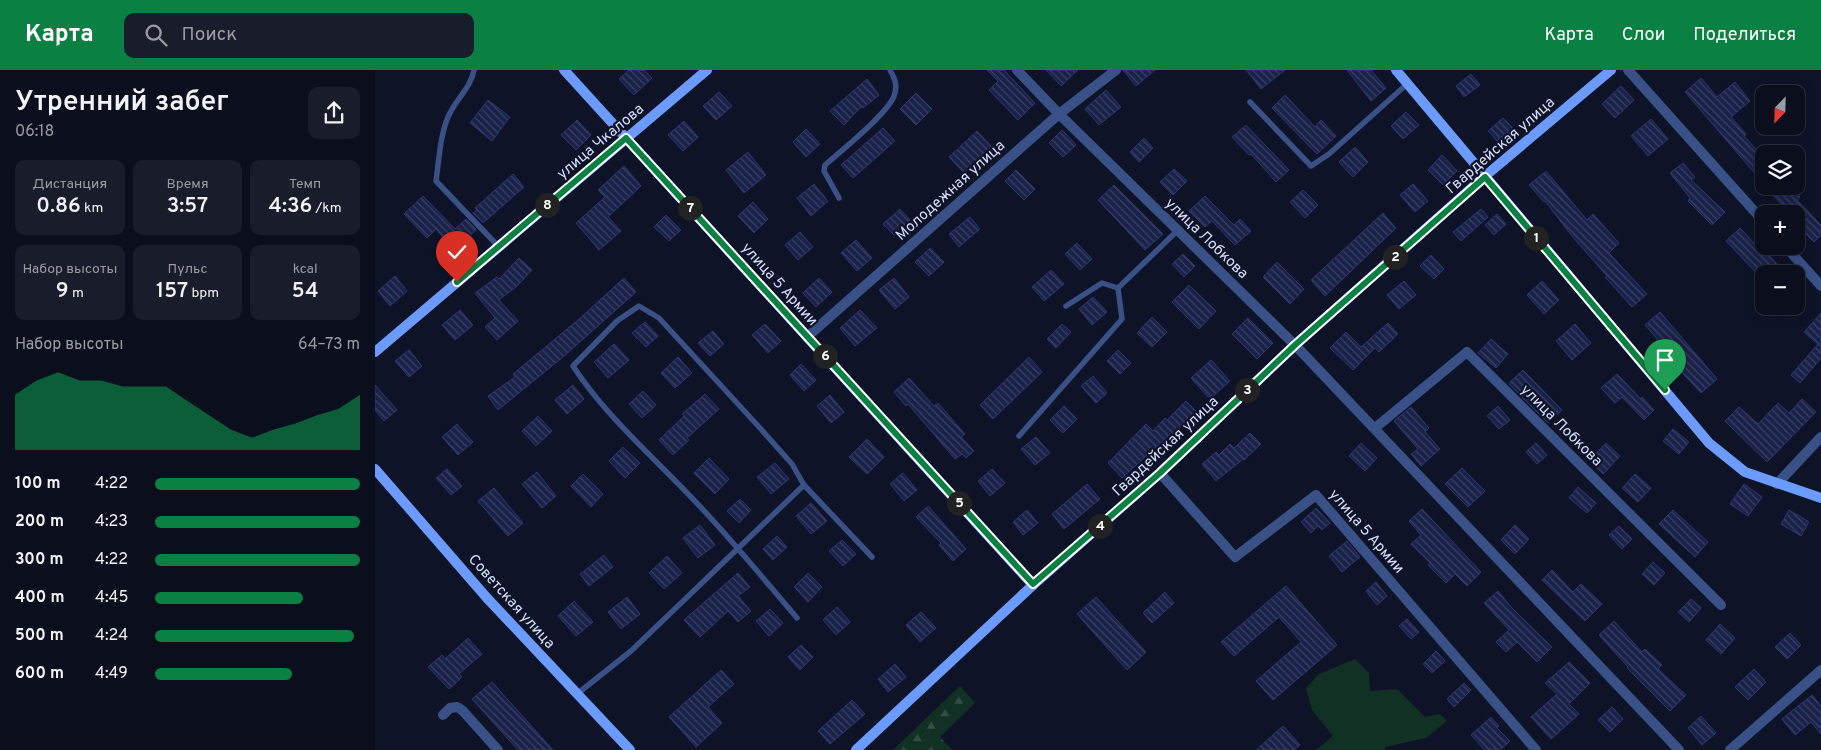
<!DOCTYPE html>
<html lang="ru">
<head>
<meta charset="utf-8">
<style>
	:root { --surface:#0b0e1d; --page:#191c2a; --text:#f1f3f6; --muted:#9a9ca4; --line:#2b2e3b; --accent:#0b8043 }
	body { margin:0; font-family:Overpass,sans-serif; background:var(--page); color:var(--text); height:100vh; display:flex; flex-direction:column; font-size:19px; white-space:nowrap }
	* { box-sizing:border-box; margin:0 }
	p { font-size:16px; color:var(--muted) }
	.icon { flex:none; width:28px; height:28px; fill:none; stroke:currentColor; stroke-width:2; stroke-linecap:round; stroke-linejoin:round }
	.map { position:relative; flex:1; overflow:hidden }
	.panel { display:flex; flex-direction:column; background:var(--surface); width:375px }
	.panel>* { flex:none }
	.needle { width:32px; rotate:203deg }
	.buttons { position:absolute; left:1380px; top:15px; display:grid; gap:10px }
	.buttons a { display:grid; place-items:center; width:50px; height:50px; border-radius:10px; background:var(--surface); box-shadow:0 2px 12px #0003,0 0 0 1px var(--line); font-size:25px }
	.pin { position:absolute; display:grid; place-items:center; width:42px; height:42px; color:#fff; margin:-51px -21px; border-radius:50% 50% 50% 0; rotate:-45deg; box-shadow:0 0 5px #0007 }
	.pin .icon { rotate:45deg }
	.km { position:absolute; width:25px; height:25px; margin:-12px; border-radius:50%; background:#222; color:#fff; font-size:14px; line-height:25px; text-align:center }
	.round { display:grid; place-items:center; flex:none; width:52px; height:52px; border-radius:10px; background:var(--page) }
	.overview { display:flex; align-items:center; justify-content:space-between; height:85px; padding:0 15px }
	h1 { font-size:28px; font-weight:600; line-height:38px }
	.figures { display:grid; grid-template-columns:repeat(3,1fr); gap:8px; height:85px; padding:5px 15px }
	.figures div { display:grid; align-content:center; border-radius:10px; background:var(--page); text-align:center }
	.figures b { font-size:21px; font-weight:600 }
	.figures small { font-size:14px; font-weight:400 }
	.figures p { font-size:14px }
	.chart { height:140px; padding:10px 15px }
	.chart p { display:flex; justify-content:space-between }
	.chart svg { width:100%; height:90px; margin-top:5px; fill:var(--accent); opacity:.7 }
	ul { padding:0 15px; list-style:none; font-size:16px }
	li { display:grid; grid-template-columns:80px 60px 1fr; align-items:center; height:38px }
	li i { height:12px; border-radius:6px; background:var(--accent) }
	header { display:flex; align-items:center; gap:30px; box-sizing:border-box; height:70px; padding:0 25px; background:var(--accent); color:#fff }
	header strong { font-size:24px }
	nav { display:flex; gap:28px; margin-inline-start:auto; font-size:18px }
	.search { width:350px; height:45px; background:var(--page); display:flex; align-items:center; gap:12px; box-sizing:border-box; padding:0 18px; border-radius:10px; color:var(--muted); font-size:19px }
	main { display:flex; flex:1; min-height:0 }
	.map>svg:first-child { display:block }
</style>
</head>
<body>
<header>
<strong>Карта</strong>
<div class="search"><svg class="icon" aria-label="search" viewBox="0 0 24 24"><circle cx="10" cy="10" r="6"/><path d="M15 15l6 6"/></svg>Поиск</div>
<nav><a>Карта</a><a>Слои</a><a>Поделиться</a></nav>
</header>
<main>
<section class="panel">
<div class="overview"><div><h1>Утренний забег</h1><p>06:18</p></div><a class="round"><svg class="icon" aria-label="share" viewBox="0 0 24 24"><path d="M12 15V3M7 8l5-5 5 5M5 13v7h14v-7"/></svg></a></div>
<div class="figures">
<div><p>Дистанция</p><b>0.86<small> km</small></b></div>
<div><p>Время</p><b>3:57</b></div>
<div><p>Темп</p><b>4:36<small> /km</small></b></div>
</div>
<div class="figures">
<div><p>Набор высоты</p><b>9<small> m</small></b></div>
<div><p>Пульс</p><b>157<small> bpm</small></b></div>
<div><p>kcal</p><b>54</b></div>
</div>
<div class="chart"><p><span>Набор высоты</span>64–73 m</p>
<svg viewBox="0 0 160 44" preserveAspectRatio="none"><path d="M0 44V17L10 10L20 6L30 10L40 10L50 13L60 13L70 13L80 20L90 27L100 34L110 38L120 34L130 31L140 27L150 24L160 17V44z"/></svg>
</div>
<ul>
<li><b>100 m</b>4:22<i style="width:100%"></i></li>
<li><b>200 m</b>4:23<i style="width:100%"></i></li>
<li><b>300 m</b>4:22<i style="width:100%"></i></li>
<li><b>400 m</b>4:45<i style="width:72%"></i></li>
<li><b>500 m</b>4:24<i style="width:97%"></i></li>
<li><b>600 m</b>4:49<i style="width:67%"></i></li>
</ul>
</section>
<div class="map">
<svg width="1446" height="680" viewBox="0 0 1446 680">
	<defs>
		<pattern id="forest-firs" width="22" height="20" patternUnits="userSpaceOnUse" patternTransform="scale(1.25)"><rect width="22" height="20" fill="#123125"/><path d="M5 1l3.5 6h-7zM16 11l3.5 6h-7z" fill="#344e46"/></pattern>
		<pattern id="building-back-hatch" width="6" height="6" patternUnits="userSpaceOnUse" patternTransform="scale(1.25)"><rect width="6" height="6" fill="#1a2149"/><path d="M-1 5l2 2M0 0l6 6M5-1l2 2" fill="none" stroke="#3a4164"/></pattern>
	</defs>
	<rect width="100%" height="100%" fill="#0f1327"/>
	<polygon fill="url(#forest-firs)" points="585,616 600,633 565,667 577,680 518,680"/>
	<polygon fill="#123125" points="980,589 994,603 995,621 1022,619 1050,647 1065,644 1072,651 1051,668 1010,677 1011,680 941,680 958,666 937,640 931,618 944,604"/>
	<g fill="url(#building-back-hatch)" stroke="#2c3675">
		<polygon points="254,0 269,0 277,8 259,25 244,9"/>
		<polygon points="612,0 629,0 660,33 643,50 614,20 623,11"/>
		<polygon points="671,0 703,0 686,16"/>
		<polygon points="748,0 780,0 761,16"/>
		<polygon points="871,0 910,0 886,19"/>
		<polygon points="972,0 996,0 1011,18 996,31"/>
		<polygon points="1096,4 1105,15 1089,27 1081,16"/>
		<polygon points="1326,8 1342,27 1360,12 1375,31 1356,47 1371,64 1369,66 1389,88 1389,114 1310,22"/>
		<polygon points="492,9 504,25 488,38 486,37 469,55 455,41"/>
		<polygon points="1246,16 1259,30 1240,48 1227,34"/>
		<polygon points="731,20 746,37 724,55 710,39"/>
		<polygon points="344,22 357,36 341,50 328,36"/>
		<polygon points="541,23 557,39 541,55 525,39"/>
		<polygon points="910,25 940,57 946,50 961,66 942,84 897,38"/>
		<polygon points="113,30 135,47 117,71 95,53"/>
		<polygon points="1031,42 1044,55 1028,69 1016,56"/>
		<polygon points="1128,48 1138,58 1122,71 1113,61"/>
		<polygon points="1276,49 1293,69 1273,86 1256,66"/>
		<polygon points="202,50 216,65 201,80 186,65"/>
		<polygon points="309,51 323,67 308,81 293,65"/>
		<polygon points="871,55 914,100 901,112 876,84 874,85 857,67"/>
		<polygon points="508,58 520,71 478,108 466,95"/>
		<polygon points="431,59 445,74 431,87 418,72"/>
		<polygon points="687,60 701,75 688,87 674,73"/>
		<polygon points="602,61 617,77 589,103 574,87"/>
		<polygon points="769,68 778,78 764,92 755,82"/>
		<polygon points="980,77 993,92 978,107 964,92"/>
		<polygon points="373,82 391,105 369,123 351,100"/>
		<polygon points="1067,85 1082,101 1068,115 1053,100"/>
		<polygon points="1308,93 1320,107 1316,110 1350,142 1337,155 1313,131 1315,128 1295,103"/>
		<polygon points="249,96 266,116 233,147 246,161 224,180 201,153 230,127 223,120"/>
		<polygon points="799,99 812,111 798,125 785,112"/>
		<polygon points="641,100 660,119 649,130 630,111"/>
		<polygon points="1171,101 1212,150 1218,144 1244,173 1234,183 1272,224 1257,237 1230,207 1232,206 1196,165 1170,131 1169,132 1154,115"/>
		<polygon points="138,104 149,117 108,153 98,143 102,140 100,138"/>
		<polygon points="439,114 453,131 436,146 422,128"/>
		<polygon points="1038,114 1053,131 1040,142 1025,125"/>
		<polygon points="739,115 788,164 770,180 723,130"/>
		<polygon points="1389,116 1414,116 1425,127 1422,130 1446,155 1446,165 1439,172 1421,154 1421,130 1412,140"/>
		<polygon points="928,120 943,135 930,148 915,132"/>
		<polygon points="48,126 80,159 91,149 101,159 99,162 78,180 61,159 52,168 29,144"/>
		<polygon points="830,126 859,155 865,149 876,161 860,175 837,151 830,157 814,141"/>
		<polygon points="378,132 393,149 379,163 363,146"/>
		<polygon points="525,139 535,150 519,165 508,154"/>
		<polygon points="1106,139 1113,147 1086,171 1078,162"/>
		<polygon points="1008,143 1021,158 950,226 936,210"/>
		<polygon points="1122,144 1131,154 1119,165 1110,155"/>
		<polygon points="291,145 306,160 294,171 279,157"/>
		<polygon points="595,147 605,159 584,177 574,164"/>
		<polygon points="1365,158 1387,182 1389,180 1404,196 1395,204 1389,204 1388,210 1351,171"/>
		<polygon points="425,162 438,177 423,190 410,175"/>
		<polygon points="481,170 497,188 482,201 466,183"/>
		<polygon points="702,173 717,189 705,200 690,184"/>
		<polygon points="555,178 569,192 554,206 540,192"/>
		<polygon points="808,184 820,196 809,207 797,194"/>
		<polygon points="1056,185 1069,199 1059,209 1045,196"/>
		<polygon points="144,188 157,200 141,217 124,230 143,251 122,270 110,257 120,248 100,223 122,207 124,209"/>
		<polygon points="902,192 929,219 915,234 888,207"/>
		<polygon points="676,200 689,214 669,231 657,217"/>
		<polygon points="20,206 32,221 15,236 3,221"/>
		<polygon points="249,208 261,222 188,287 123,340 113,326 140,307 138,304 203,250"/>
		<polygon points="444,208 457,222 441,237 428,223"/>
		<polygon points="519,208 534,227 520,239 504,220"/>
		<polygon points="1029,211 1041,225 1024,239 1012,225"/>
		<polygon points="1167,211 1184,230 1169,244 1152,225"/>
		<polygon points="814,215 841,241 824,259 797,232"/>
		<polygon points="718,227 732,242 717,255 704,239"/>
		<polygon points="85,240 98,255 80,270 67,255"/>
		<polygon points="485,240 502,258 480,276 465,258"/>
		<polygon points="1285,242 1342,309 1326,323 1302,297 1305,295 1270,255"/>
		<polygon points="1446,243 1446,288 1425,313 1416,305 1443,274 1429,262"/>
		<polygon points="777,247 792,262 777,277 762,263"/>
		<polygon points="873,248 898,273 882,289 857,264"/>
		<polygon points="270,252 283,266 271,277 257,263"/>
		<polygon points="1013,253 1023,264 1004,282 1000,278 978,300 955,278 971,262 986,277"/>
		<polygon points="390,254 406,271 393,283 377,265"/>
		<polygon points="687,254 696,262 681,278 672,269"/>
		<polygon points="1200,254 1216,273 1197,290 1181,271"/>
		<polygon points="338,261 349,274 335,286 323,273"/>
		<polygon points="1116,269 1133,284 1121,298 1103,283"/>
		<polygon points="239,274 254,290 233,308 219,292"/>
		<polygon points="34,280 47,296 34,307 20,291"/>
		<polygon points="743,280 756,293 745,304 732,291"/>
		<polygon points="303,287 317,303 300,318 286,303"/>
		<polygon points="654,287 667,302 618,349 605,335"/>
		<polygon points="836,290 855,311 837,327 833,327 816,308"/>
		<polygon points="426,294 441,310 429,321 415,305"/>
		<polygon points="1148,300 1187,340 1173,353 1135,315 1135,312"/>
		<polygon points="1242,304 1266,329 1267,327 1279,340 1269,350 1247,327 1240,333 1226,318"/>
		<polygon points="718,306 732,323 721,333 706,316"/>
		<polygon points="534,308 559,336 563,333 590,364 586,367 599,381 591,388 587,384 580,389 533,334 531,336 519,322"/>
		<polygon points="0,315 22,340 9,351 0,340"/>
		<polygon points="198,315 209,329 192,344 180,330"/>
		<polygon points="268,321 281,335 267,348 254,334"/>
		<polygon points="330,324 344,339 312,368 314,370 298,385 284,370 309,346 307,344"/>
		<polygon points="455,325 469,342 456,353 442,336"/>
		<polygon points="1427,329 1441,342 1392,392 1350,351 1364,337 1383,354 1403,333 1414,343"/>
		<polygon points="811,331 821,341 795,366 794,365 747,408 733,393 771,354 778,361 790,348 792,350"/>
		<polygon points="689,336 702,349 688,363 675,350"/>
		<polygon points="1123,336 1135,350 1124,359 1112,346"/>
		<polygon points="1036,337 1054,358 1050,362 1065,379 1046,396 1036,384 1043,379 1019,351"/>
		<polygon points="163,346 177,361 161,376 147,361"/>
		<polygon points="82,354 98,372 83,385 67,367"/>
		<polygon points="1298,359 1314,372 1304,384 1288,371"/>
		<polygon points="875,363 886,374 869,390 868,389 841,411 827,394 841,382 844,385 855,374 859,378"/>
		<polygon points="661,367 675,383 660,395 646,379"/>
		<polygon points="492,369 509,387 492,404 474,387"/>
		<polygon points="986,373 1002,388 990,401 974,386"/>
		<polygon points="1161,373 1172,385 1162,394 1151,382"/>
		<polygon points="1231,373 1245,386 1228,404 1215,390"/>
		<polygon points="248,377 265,393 250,408 234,391"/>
		<polygon points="334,388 354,409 340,424 319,403"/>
		<polygon points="400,393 414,409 396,424 382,407"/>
		<polygon points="1087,398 1110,421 1093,437 1070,414"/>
		<polygon points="72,399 87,416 76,425 61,408"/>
		<polygon points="617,399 630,413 615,426 603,411"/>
		<polygon points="162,402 181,426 167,438 147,414"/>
		<polygon points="528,403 542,420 529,431 515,414"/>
		<polygon points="208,404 228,424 216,437 196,416"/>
		<polygon points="1260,404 1276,418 1263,432 1247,418"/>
		<polygon points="712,414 725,429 689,459 677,444"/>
		<polygon points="1369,414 1387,427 1373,446 1355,434"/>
		<polygon points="1203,417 1221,433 1212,443 1194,428"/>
		<polygon points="119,418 148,453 133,466 103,431"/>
		<polygon points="365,429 376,440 364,453 352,441"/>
		<polygon points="436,433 452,451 436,464 421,446"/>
		<polygon points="553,436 591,479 578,491 564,475 566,473 541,447"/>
		<polygon points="941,438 955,453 947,460 943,456 936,463 926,452"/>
		<polygon points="1047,439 1106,502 1092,516 1080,504 1071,513 1053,495 1055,493 1036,474 1046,465 1034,451"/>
		<polygon points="652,440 663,453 648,465 638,452"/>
		<polygon points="1298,440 1333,472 1320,487 1284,454"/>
		<polygon points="1414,440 1434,452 1426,466 1406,454"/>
		<polygon points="325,455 340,475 323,488 308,468"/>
		<polygon points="1140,455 1154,469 1140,484 1126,470"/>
		<polygon points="1244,456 1257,469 1247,479 1234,465"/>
		<polygon points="402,466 412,477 398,490 388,479"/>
		<polygon points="467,470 481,484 468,496 454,481"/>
		<polygon points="972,471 985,487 967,502 954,486"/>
		<polygon points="229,485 238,497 214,516 205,504"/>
		<polygon points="292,486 307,503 289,519 274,503"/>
		<polygon points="1278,492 1290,503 1279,515 1267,504"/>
		<polygon points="1177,500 1198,522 1206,514 1227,534 1210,551 1167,510"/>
		<polygon points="363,503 375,517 363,526 376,541 363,552 353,541 325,567 309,550"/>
		<polygon points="433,503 447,517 433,532 419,517"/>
		<polygon points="1001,512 1012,526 1002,535 991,521"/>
		<polygon points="911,516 962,575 898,630 881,611 926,572 904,547 859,586 846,572"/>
		<polygon points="1123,521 1136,537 1177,577 1162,592 1142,572 1131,582 1121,572 1134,560 1109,533"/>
		<polygon points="790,522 799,533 777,553 768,543"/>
		<polygon points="252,527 265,544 246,559 233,542"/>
		<polygon points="721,527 771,582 752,600 702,544"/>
		<polygon points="1316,529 1326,538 1314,552 1303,542"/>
		<polygon points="199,531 218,552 201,566 183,546"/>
		<polygon points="462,537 475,552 461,565 448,550"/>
		<polygon points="395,539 408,553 394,566 381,551"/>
		<polygon points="546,542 561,558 545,572 531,555"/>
		<polygon points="1032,549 1044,562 1036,569 1024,556"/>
		<polygon points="1239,551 1267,582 1270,579 1287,595 1283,599 1311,625 1295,641 1252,598 1253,597 1224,565"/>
		<polygon points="1345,554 1360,568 1346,584 1331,570"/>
		<polygon points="1415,563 1426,575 1412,589 1400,577"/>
		<polygon points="93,568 107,584 84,604 87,607 74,619 53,597 67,585 70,589"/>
		<polygon points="426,575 438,587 425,600 413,587"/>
		<polygon points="1061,581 1070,591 1057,603 1048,594"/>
		<polygon points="1194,592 1215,613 1194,634 1204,644 1176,669 1156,647 1182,624 1170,613"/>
		<polygon points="520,594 531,607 513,622 503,609"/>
		<polygon points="1379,599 1391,612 1373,630 1360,617"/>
		<polygon points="346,600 359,614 333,637 347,653 321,677 294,647"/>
		<polygon points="117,612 178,680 143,680 97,629"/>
		<polygon points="1089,613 1096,620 1079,637 1072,629"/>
		<polygon points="1437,625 1446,636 1446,664 1436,652 1420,665 1407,649"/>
		<polygon points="477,630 490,644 455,674 443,661"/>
		<polygon points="1237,637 1248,649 1235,662 1223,650"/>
		<polygon points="1326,646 1341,663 1327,675 1313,658"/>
		<polygon points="1116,647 1124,656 1122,658 1135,671 1125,680 1110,680 1096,665"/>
		<polygon points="908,656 925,675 919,680 881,680"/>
	</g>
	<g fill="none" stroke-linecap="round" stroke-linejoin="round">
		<g stroke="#395187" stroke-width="5.5">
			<path d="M 99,0 C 96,18 80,30 73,47 C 65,66 64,90 61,111 L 123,176"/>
			<polyline points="875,32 936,96 954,84 1032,14"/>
			<path d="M 464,128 L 449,101 L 450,95 C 466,81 513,43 519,26 C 523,16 520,9 515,0"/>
			<polyline points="691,236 727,213 743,218"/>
			<polyline points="644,366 747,249 743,218 803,160"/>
			<path d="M 422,548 C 387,507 353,465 316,427 C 277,386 229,344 198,296 L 242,251 L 264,236 L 284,248 L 385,358 L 417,394 L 429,415 L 497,487"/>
			<polyline points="202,624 256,581 429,415"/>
		</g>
		<g stroke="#395187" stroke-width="10">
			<polyline points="642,0 684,44 920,275 1304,680"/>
			<polyline points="1253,0 1389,152"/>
			<polyline points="1410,176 1446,216"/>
			<polyline points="432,267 684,44 741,0"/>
			<polyline points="1000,358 1092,282 1346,535"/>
			<polyline points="785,403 860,487 941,425 1161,680"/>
			<polyline points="1402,414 1446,367"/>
			<polyline points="68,645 75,638 82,637 87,640 123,680"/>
			<polyline points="1355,680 1446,600"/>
		</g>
		<g stroke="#6c9bff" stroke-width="10">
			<polyline points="189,0 658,515"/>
			<polyline points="1021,0 1334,373 1370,402 1446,428"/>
			<polyline points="0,282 332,0"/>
			<polyline points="0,399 112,528 255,680"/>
			<polyline points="481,680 658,515 785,403 920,275 1109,107 1236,0"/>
		</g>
	</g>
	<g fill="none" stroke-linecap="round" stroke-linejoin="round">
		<g stroke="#fff" stroke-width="10">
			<polyline id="route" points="82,212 251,68 658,514 785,403 920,275 1110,107 1290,320"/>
		</g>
		<use href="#route" stroke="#0b8043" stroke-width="6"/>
	</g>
	<g text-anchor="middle" stroke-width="4.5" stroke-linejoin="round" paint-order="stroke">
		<g font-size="15" fill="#d5dfff" stroke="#0f1327">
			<text transform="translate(225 71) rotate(-40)" y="5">улица Чкалова</text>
			<text transform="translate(1125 75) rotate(-41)" y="5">Гвардейская улица</text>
			<text transform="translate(575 120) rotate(-42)" y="5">Молодежная улица</text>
			<text transform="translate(832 168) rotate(44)" y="5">улица Лобкова</text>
			<text transform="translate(405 214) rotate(48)" y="5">улица 5 Армии</text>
			<text transform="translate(1187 355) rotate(45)" y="5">улица Лобкова</text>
			<text transform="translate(790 376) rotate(-43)" y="5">Гвардейская улица</text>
			<text transform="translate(992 461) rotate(49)" y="5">улица 5 Армии</text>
			<text transform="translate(137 531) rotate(48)" y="5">Советская улица</text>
		</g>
	</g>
</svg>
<div class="buttons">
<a><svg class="needle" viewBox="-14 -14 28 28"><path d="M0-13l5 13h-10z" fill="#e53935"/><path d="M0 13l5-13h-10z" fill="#9a9ca4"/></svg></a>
<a><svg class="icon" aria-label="layers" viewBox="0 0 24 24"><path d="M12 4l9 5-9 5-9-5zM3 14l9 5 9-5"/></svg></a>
<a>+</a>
<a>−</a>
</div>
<div class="pin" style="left:1290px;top:320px;background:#1e9e55"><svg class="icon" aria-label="arrive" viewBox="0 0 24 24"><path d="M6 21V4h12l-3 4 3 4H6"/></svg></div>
<div class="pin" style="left:82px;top:212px;background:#d93025"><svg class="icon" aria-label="check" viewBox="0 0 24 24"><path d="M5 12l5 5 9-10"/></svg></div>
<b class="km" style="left:1161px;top:168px">1</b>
<b class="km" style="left:1020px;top:187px">2</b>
<b class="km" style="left:872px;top:320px">3</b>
<b class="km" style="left:725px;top:456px">4</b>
<b class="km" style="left:584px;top:433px">5</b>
<b class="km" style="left:450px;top:286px">6</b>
<b class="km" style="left:315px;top:138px">7</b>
<b class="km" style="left:172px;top:135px">8</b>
</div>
</main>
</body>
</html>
